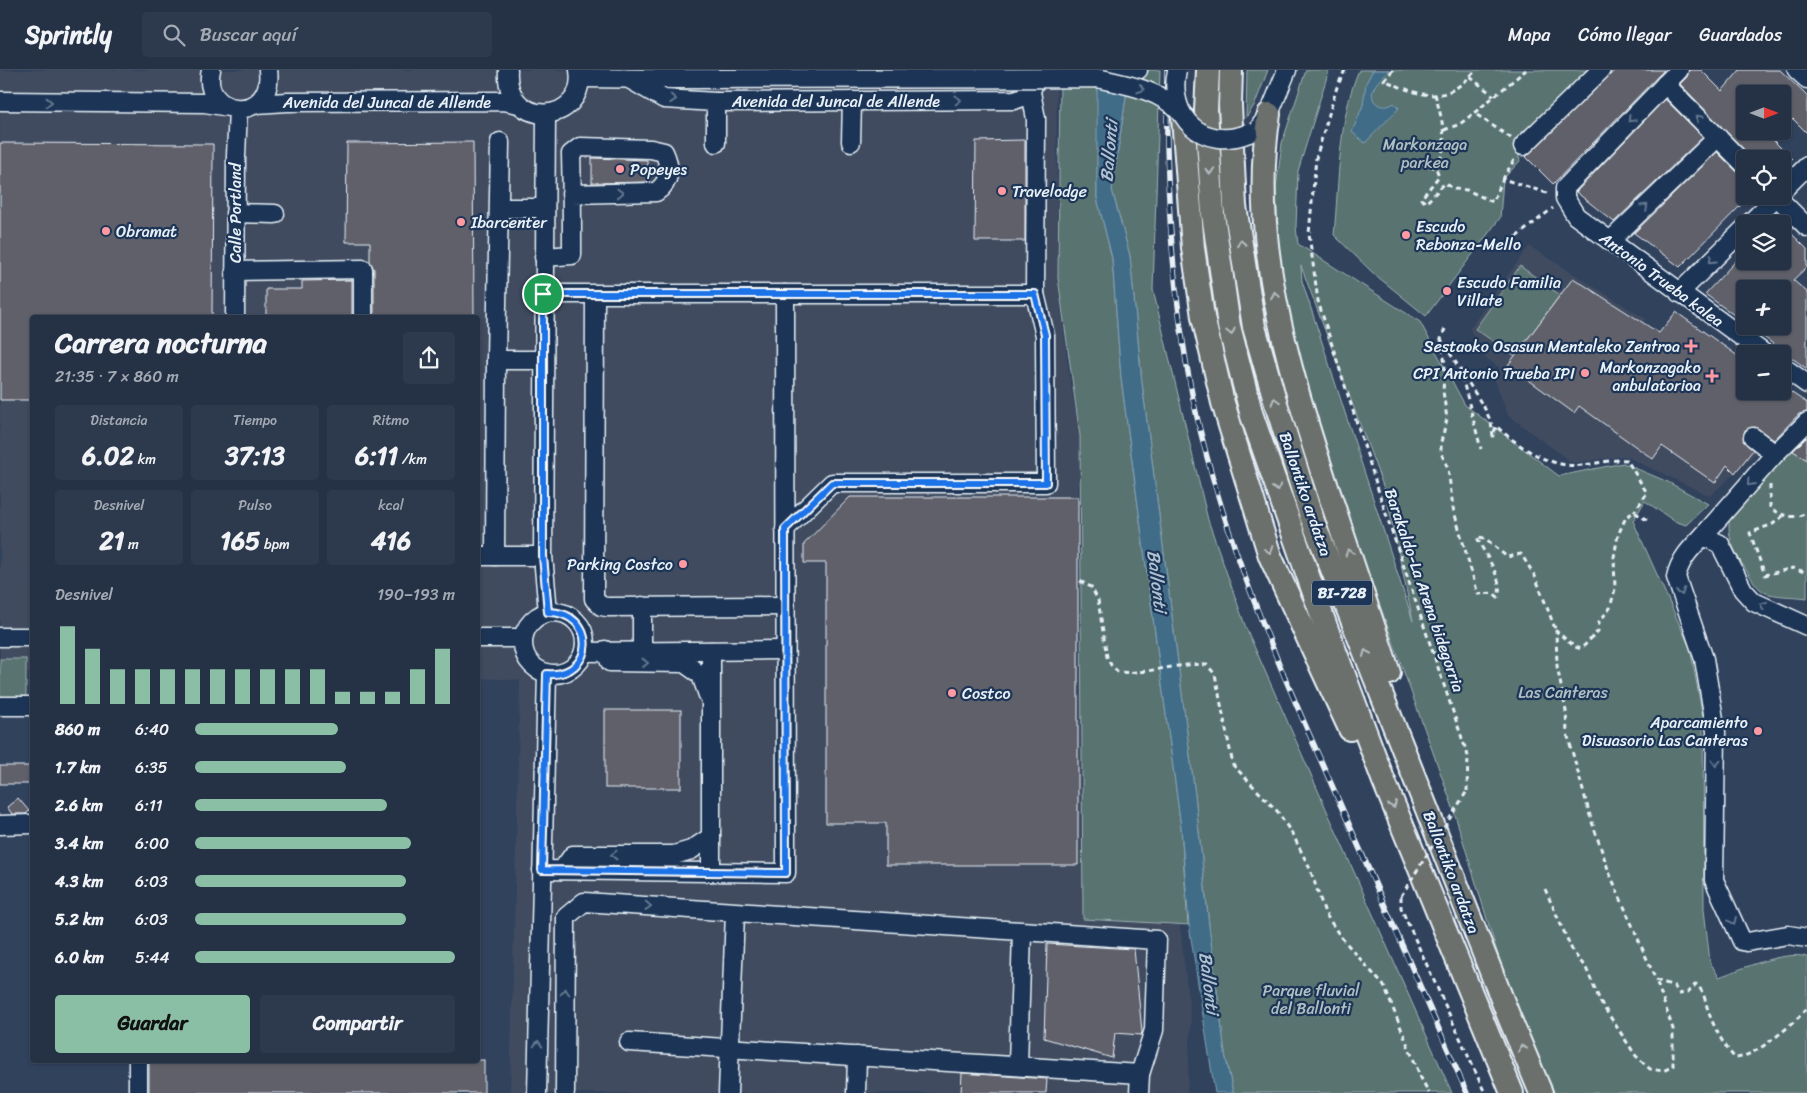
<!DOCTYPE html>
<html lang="es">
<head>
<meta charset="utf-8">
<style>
	:root { --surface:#253246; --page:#2d3a4d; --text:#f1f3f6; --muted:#a3aab3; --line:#424d5f; --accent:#8abfa5 }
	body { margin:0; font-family:Sriracha,sans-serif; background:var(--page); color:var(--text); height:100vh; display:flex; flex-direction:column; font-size:19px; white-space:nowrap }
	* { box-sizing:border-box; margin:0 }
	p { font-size:16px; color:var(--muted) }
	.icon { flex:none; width:28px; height:28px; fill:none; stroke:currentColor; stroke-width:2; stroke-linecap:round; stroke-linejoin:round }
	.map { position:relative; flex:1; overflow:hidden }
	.details { position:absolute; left:30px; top:245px; width:450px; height:748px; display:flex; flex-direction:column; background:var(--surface); border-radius:5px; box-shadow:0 1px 4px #0004,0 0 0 1px var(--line) }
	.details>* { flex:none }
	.needle { width:32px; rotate:90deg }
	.tools { position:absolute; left:1736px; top:15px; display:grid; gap:10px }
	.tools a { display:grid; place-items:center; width:55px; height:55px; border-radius:5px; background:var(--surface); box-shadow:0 1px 4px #0004,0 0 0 1px var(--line); font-size:25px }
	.pin { position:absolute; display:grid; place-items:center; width:42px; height:42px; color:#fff; margin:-21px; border:2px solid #fff; border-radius:50%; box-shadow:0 1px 5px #0007 }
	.round { display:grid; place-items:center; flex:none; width:52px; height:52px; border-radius:5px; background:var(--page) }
	.summary { display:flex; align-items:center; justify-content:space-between; height:85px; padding:0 25px }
	h1 { font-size:28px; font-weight:700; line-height:38px }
	.stats { display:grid; grid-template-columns:repeat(3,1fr); gap:8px; height:85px; padding:5px 25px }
	.stats div { display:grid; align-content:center; border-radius:5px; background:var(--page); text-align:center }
	.stats b { font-size:25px; font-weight:700 }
	.stats small { font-size:14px; font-weight:400 }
	.stats p { font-size:14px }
	.chart { height:140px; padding:10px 25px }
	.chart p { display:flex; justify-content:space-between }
	.chart svg { width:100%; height:90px; margin-top:5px; stroke:var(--accent); stroke-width:6 }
	.button { display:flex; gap:10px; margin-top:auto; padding:10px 25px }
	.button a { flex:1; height:58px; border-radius:5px; background:var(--accent); color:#111; font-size:20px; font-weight:700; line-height:58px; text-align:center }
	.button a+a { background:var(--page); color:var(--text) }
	ul { padding:0 25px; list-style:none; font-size:16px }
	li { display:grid; grid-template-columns:80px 60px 1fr; align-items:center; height:38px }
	li i { height:12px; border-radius:6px; background:var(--accent) }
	header { display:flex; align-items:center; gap:30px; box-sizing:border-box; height:70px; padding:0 25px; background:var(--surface); border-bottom:1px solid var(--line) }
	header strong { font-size:24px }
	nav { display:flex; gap:28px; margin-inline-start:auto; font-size:18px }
	.search { width:350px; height:45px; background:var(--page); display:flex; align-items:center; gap:12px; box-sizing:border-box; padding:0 18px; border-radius:5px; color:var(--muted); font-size:19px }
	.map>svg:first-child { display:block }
</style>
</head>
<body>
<header>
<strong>Sprintly</strong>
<div class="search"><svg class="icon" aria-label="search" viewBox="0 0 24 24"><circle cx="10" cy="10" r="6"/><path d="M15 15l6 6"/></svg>Buscar aquí</div>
<nav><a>Mapa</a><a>Cómo llegar</a><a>Guardados</a></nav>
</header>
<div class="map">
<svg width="1807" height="1023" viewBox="0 0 1807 1023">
	<rect width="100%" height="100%" fill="#31425d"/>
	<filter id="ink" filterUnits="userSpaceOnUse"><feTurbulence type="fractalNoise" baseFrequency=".02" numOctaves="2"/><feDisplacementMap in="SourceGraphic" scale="10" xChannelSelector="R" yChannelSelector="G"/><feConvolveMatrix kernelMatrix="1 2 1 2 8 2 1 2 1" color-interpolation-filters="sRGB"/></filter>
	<g filter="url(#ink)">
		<g fill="#3f4b61">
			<polygon points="0,0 1056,0 1058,214 1069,306 1080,366 1078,427 1083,849 1180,855 1191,953 1187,1023 510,1023 520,610 478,608 478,248 32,248 32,603 0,603"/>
			<polygon points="1529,176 1646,249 1629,271 1767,373 1710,426 1625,386 1572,393 1508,345 1494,308 1500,298 1478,283 1470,258"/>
		</g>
		<g fill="#597370" stroke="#a0b2b4" fill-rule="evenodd">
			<polygon points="1098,0 1097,128 1112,188 1121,308 1181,757 1188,855 1209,855 1195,725 1142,313 1130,186 1112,120 1130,0 1160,0 1153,220 1208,450 1246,558 1452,1023 1233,1023 1225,984 1209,856 1083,849 1080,366 1058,208 1060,8"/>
			<polygon points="1247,0 1268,0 1255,34 1246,48"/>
			<path d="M 1306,0 L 1329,0 L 1298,101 L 1296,157 L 1298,174 L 1420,252 L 1465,335 L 1559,406 L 1623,393 L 1668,412 L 1708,434 L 1686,455 L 1674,451 L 1645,431 L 1633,451 L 1690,578 L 1703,647 L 1704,839 L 1710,892 L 1719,907 C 1742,899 1783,880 1807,887 L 1807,1023 L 1555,1023 L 1525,973 L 1452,735 L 1297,306 L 1279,178 L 1276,118 L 1282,73 ZM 1301,196 L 1386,424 L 1413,551 L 1302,211 Z"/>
			<path d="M 1359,0 L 1588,0 L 1515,69 L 1520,91 L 1503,109 L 1500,148 L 1426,246 L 1373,203 L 1334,165 C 1339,113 1338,48 1359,0 Z"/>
			<polygon points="1520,196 1560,225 1515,286 1475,259"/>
			<path d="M 1792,379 L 1807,390 L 1807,528 C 1795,526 1774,527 1764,522 C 1756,517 1752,509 1747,501 C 1733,481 1723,460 1733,436 Z"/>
			<rect x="0" y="589" width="26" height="40"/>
		</g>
		<g fill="#416c88" stroke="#84a1b5">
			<polygon points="1130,0 1112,120 1130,186 1142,313 1195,725 1209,856 1225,984 1233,1023 1215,1023 1189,855 1181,757 1121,308 1112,188 1097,128 1097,8"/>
			<path d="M 1373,0 L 1389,0 C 1384,6 1376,12 1373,20 C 1369,33 1383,41 1394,33 L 1399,38 L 1365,73 L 1352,62 L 1363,35 L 1366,13 Z"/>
		</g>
		<g fill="#61616b" stroke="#e8f1f8">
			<polygon points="1615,0 1664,0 1553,114 1526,87"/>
			<polygon points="1689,0 1701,0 1722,21 1740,0 1780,0 1807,26 1807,63 1793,49 1782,60 1782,24 1745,24 1745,61 1782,61 1773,70 1792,89 1753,89 1680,14 1687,7"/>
			<polygon points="1665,29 1703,67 1614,152 1576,122"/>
			<polygon points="1025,70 1025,171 975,171 976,71"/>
			<polygon points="473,72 474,248 374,248 374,199 370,192 370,172 346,172 347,73"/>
			<polygon points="0,73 213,74 212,248 32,248 32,330 0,330"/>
			<polygon points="1717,82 1737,102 1745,105 1745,131 1680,197 1634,163"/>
			<polygon points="592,88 647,90 648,112 592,113"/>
			<polygon points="1782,154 1807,179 1807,197 1793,210 1807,222 1807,299 1749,256 1782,256 1782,219 1745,219 1745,253 1705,224 1745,181 1745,191 1782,191"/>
			<polygon points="1573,208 1659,263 1676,242 1745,291 1745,321 1789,321 1807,333 1807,342 1799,344 1774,370 1755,357 1745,360 1743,371 1753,380 1735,403 1727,395 1715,413 1662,376 1653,389 1579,336 1574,343 1508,295"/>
			<polygon points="352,210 352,248 266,248 266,219 302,219 302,211"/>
			<polygon points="1807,367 1807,390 1793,381"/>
			<polygon points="850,427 1078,427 1078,795 886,795 886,753 826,753 826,493 804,493 804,474"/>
			<rect x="605" y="640" width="76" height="78"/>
			<rect x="0" y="696" width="32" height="18"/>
			<polygon points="18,728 29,741 26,744 12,744 7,737"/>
			<polygon points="1047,874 1134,879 1142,962 1141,965 1115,963 1112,988 1044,968"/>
			<rect x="149" y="990" width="335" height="33"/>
			<polygon points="962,1003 1047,1009 1046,1023 961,1023"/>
		</g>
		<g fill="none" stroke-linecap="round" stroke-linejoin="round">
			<g stroke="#e8f1f8" stroke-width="21">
				<g id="minor">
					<path d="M 211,0 C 200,48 275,54 268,0"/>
					<path d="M 508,0 C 504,61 588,55 579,0"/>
					<polyline points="1679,0 1565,118 1565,128 1576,146 1765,284"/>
					<polyline points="1797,0 1807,9"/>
					<polyline points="581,8 675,9"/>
					<polyline points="1097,8 1138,0"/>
					<path d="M 629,9 L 664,29 L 716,32 L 1014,30 C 1030,26 1037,17 1033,0"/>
					<polyline points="1665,14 1745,95"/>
					<polyline points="1031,22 1036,49 1035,224"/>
					<polyline points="0,31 205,33 229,37"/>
					<polyline points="716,32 716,73"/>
					<polyline points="256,34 287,32 503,31 519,34"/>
					<polyline points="546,44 543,486 548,542"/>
					<polyline points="1261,55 1269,44 1287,0"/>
					<polyline points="851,72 852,31"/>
					<polyline points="1523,76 1601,0"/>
					<polyline points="1782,121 1807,96"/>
					<polyline points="1776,126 1807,157"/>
					<polyline points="500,138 545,138"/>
					<polyline points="235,143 275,144"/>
					<polyline points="1749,154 1777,126"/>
					<polyline points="1610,171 1718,67"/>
					<path d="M 544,187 L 572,185 C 572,152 572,118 571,84 L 580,77 L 651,79 L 664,82 C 671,97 671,112 656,122 L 571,124"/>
					<polyline points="235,201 363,199 363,248"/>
					<polyline points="1679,223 1745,158"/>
					<polyline points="543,224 1035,224 1045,265 1046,413 832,413 785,459"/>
					<polyline points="595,224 594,529 601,536 607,537 785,536"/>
					<polyline points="235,248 236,86 238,39"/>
					<polyline points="496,290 500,72"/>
					<polyline points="1782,296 1807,314"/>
					<polyline points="1753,367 1775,384"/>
					<polyline points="1703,466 1774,385 1807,352"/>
					<polyline points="478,486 495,486"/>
					<polyline points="543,486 495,486 496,290 543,290"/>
					<polyline points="642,536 642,580"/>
					<circle cx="554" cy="573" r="31"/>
					<path d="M 1807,556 L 1754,532 L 1743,520 L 1720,474 L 1703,466 C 1691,478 1680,489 1676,507 L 1704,589 L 1716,661 L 1714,810 L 1742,871 L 1747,872 L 1788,865 L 1807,868"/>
					<polyline points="0,567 32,567"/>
					<polyline points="478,568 523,568"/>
					<polyline points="605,580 610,592 684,593 701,605 708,625"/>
					<polyline points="584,582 785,580"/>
					<polyline points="0,636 32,636"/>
					<polyline points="0,755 32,754"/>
					<polyline points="542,800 786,803 785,224"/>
					<polyline points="562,800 573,785 674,785 691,780 711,767"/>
					<polyline points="711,802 711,581"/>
					<polyline points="629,972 1140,1004"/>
					<polyline points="138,990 138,1023"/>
					<polyline points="1018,995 1022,862"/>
					<polyline points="537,1023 547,604"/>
					<polyline points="565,1023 566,847 584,832 1157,870 1154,960 1140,1004 1139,1023"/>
					<polyline points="728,1023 735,843"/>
					<polyline points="856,1023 857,986"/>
				</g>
			</g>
			<g stroke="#e8f1f8" stroke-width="26">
				<g id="major">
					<polyline points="1208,0 1206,40 1213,144 1229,256 1252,346 1326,557 1383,709 1512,1023"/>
					<polyline points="1231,0 1230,35 1235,136 1254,257 1277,337 1311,446 1509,947 1541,1023"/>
					<path d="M 1269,44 C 1249,167 1287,293 1324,408 C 1346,473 1367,538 1389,603"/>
					<polyline points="1183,48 1193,178 1203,247 1223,333 1270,486 1350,659"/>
				</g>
			</g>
			<g stroke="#e8f1f8" stroke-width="3" stroke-dasharray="5 4" stroke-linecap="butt">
				<polyline points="1345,0 1337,17 1316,88 1309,164 1318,231 1383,435 1468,686 1467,721"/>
				<path d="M 1393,0 L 1384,10 C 1423,27 1445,36 1476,0"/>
				<polyline points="1470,7 1494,26"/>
				<path d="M 1435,24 C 1442,50 1450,74 1436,98"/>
				<polyline points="1444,60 1460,54 1474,43"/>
				<polyline points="1511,68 1474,43 1526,0"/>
				<path d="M 1412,90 C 1419,96 1428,95 1436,98 L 1439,106 L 1421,129 L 1426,133 L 1445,113 L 1454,119 L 1467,120 L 1493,132 L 1503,109"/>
				<polyline points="1514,90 1503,109 1550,124"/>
				<polyline points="1502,178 1553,138"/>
				<path d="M 1445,259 L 1441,269 L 1485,339 L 1491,352 L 1493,366 L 1496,356 C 1518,376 1550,399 1582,395 C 1597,394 1612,389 1627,390 L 1647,423 L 1634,442"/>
				<path d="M 1441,269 L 1445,294 L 1443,321 L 1447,349 L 1441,372 L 1441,383 L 1448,398 L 1453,438 L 1478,524 L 1493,523 L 1498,527 C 1505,509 1483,483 1477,467 L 1485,468 L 1507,487 L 1521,484 L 1535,506 L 1556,561"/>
				<polyline points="1462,307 1481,379"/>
				<path d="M 1770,415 L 1770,438 C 1781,445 1795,451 1807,442"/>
				<polyline points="1783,446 1773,454 1750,463 1765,505 1793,498 1807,503"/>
				<path d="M 1647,450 L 1634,442 L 1626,447 L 1618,465 L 1614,487 L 1615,519 L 1610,538 L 1599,552 L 1598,561 L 1581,579 L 1575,577 L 1556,561 L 1557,596 L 1566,641 L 1567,663 L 1591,749 L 1609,802 L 1656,910 L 1674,916 L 1680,924 L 1688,922 L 1696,914 C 1706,923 1705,934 1710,946 C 1716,961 1724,976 1735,988 C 1754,988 1795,953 1807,938"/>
				<path d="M 1080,511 L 1091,517 L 1098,530 L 1107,587 L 1111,595 L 1118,602 C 1148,605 1176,592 1207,595 L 1215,604 L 1233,695 L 1278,742 L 1294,767 L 1310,799 L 1325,843 L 1340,866 L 1384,916 L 1421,1008 L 1429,1023"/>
				<polyline points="1545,819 1573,882 1586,898 1601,933 1636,986 1650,999 1663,1001 1673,996 1673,959 1656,910"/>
				<polyline points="1401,826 1401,838 1485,1023"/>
			</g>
			<use href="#minor" stroke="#1d3557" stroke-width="18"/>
			<use href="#major" stroke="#6c706d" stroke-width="22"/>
			<g stroke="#e8f1f8" stroke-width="5.5">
				<path id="rail" d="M 1167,0 C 1165,110 1171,221 1193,329 C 1222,466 1277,593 1334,720 C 1378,821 1422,922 1467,1023"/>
			</g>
			<use href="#rail" stroke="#1d3557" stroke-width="4" stroke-dasharray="11" stroke-linecap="butt"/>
			<g stroke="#e8f1f8" stroke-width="21" stroke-linecap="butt">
				<g id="minor-bridge">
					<path d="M 1177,0 C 1167,47 1203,82 1249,63"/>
					<path d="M 675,9 L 1097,8 C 1126,15 1158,19 1179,41"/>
				</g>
			</g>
			<polyline stroke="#e8f1f8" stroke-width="3" stroke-dasharray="5 4" stroke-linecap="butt" points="1401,826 1467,721"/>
			<use href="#minor-bridge" stroke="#1d3557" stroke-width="18"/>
		</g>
		<defs><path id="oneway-chevron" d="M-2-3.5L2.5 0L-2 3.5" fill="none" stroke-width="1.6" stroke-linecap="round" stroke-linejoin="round" transform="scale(1.25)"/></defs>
		<g stroke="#64778f">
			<use href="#oneway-chevron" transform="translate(1141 19) rotate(18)"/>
			<use href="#oneway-chevron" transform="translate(673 29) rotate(4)"/>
			<use href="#oneway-chevron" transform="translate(958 30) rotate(-1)"/>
			<use href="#oneway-chevron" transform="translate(49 32)"/>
			<use href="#oneway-chevron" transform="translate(1699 48) rotate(-135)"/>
			<use href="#oneway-chevron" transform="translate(1631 49) rotate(134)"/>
			<use href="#oneway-chevron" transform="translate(620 123) rotate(-2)"/>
			<use href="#oneway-chevron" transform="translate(1645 137) rotate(-44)"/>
			<use href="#oneway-chevron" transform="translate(1712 190) rotate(136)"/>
			<use href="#oneway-chevron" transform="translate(1750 413) rotate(131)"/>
			<use href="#oneway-chevron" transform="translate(1681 522) rotate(70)"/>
			<use href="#oneway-chevron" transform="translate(1763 535) rotate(-158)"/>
			<use href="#oneway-chevron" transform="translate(645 593)"/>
			<use href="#oneway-chevron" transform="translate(1716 693) rotate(92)"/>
			<use href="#oneway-chevron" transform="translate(614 785) rotate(-180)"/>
			<use href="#oneway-chevron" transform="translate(648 836) rotate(4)"/>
			<use href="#oneway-chevron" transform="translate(1733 851) rotate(65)"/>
			<use href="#oneway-chevron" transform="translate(565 922) rotate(-90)"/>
			<use href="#oneway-chevron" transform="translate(538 974) rotate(-89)"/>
		</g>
		<g stroke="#b6bdc0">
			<use href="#oneway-chevron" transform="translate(1210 101) rotate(86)"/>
			<use href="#oneway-chevron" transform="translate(1241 173) rotate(-99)"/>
			<use href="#oneway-chevron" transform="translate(1275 225) rotate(-99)"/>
			<use href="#oneway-chevron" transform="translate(1231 262) rotate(77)"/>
			<use href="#oneway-chevron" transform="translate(1275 331) rotate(-106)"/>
			<use href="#oneway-chevron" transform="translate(1277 418) rotate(71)"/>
			<use href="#oneway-chevron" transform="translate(1269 480) rotate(72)"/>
			<use href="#oneway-chevron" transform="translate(1349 482) rotate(-108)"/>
			<use href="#oneway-chevron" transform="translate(1366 583) rotate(-112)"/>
			<use href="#oneway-chevron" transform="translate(1393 735) rotate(68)"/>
			<use href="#oneway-chevron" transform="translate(1522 978) rotate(-113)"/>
		</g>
	</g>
	<g fill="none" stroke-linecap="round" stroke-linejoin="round" filter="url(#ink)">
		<g stroke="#fff" stroke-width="10">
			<path id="route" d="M 543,224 L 1035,224 L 1045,265 L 1046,413 L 832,413 L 785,459 L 786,803 L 542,800 L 547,604 C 596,608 598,542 548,542 L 543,486 Z"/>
		</g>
		<use href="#route" stroke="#1a73e8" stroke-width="6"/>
	</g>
	<g fill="#ff9aa2" stroke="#1d3557" stroke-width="2">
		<circle cx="620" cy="99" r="5"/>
		<circle cx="1002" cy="121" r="5"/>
		<circle cx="461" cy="152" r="5"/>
		<circle cx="106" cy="161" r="5"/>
		<circle cx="1406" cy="165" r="5"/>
		<circle cx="1447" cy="221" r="5"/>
		<path d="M1688.5 268.5h5v5h5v5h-5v5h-5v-5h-5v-5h5z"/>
		<circle cx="1585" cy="303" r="5"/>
		<path d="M1709.5 298.5h5v5h5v5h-5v5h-5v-5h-5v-5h5z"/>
		<circle cx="683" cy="494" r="5"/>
		<circle cx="952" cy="623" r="5"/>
		<circle cx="1758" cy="661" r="5"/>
	</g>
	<g text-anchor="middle" stroke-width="4.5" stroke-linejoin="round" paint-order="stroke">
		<rect fill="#1d3557" stroke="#abb9c8" stroke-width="1" x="1312" y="510.5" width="60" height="25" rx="4"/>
		<g font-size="15" font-weight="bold" fill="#e8f1f8">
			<text x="1342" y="528">BI-728</text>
		</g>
		<g font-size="16" fill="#e8f1f8" stroke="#1d3557">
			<text x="836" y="37">Avenida del Juncal de Allende</text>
			<text x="387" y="38">Avenida del Juncal de Allende</text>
			<text transform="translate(235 143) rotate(-90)" y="6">Calle Portland</text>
			<text transform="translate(1662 209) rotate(36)" y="6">Antonio Trueba kalea</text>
			<text transform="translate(1306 424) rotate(71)" y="6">Ballontiko ardatza</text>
			<text transform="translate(1425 520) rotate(71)" y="6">Barakaldo-La Arena bidegorria</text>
			<text transform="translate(1452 802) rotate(69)" y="6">Ballontiko ardatza</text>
		</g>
		<g font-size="16" fill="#afbfc2" stroke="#1d3557">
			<text x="1425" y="80">Markonzaga<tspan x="1425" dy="18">parkea</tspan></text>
			<text x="1563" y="628">Las Canteras</text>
			<text x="1311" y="926">Parque fluvial<tspan x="1311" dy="18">del Ballonti</tspan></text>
		</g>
		<g font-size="16" fill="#e8f1f8" stroke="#1d3557" text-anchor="start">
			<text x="630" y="105">Popeyes</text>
			<text x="1012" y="127">Travelodge</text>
			<text x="471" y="158">Ibarcenter</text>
			<text x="1416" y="162">Escudo<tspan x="1416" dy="18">Rebonza-Mello</tspan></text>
			<text x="116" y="167">Obramat</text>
			<text x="1457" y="218">Escudo Familia<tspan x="1457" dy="18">Villate</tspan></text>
			<text x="1680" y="282" text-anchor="end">Sestaoko Osasun Mentaleko Zentroa</text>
			<text x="1701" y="303" text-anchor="end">Markonzagako<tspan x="1701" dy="18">anbulatorioa</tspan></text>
			<text x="1575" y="309" text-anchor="end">CPI Antonio Trueba IPI</text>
			<text x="673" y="500" text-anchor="end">Parking Costco</text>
			<text x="962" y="629">Costco</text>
			<text x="1748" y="658" text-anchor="end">Aparcamiento<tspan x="1748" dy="18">Disuasorio Las Canteras</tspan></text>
		</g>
		<g font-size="18" font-style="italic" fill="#aec2d1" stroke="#1d3557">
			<text transform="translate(1109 81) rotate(-85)" y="6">Ballonti</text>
			<text transform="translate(1157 511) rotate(83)" y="6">Ballonti</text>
			<text transform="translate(1209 913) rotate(83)" y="6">Ballonti</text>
		</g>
	</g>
</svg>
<div class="tools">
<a><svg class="needle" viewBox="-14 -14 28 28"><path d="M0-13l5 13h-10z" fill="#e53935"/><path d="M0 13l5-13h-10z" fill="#a3aab3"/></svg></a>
<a><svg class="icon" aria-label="locate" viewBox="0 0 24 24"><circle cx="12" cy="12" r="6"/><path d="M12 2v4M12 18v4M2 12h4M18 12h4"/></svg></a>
<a><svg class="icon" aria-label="layers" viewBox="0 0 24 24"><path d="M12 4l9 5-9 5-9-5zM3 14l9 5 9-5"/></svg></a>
<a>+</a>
<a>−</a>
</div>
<div class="pin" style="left:543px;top:224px;background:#1e9e55"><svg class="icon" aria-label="arrive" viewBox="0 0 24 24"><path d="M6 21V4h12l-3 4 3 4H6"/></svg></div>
<section class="details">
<div class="summary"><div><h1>Carrera nocturna</h1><p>21:35 · 7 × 860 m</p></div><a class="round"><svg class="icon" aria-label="share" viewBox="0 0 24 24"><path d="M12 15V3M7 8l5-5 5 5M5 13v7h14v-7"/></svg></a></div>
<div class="stats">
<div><p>Distancia</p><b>6.02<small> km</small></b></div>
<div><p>Tiempo</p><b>37:13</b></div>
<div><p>Ritmo</p><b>6:11<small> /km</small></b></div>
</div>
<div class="stats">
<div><p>Desnivel</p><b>21<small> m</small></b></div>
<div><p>Pulso</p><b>165<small> bpm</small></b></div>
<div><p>kcal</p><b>416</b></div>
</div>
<div class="chart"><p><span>Desnivel</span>190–193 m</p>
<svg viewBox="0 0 160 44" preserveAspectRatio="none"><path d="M5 44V6M15 44V17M25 44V27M35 44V27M45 44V27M55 44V27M65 44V27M75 44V27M85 44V27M95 44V27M105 44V27M115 44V38M125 44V38M135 44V38M145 44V27M155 44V17"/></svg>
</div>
<ul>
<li><b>860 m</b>6:40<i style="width:55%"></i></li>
<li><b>1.7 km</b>6:35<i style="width:58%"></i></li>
<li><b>2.6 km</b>6:11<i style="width:74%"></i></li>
<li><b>3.4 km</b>6:00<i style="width:83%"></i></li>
<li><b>4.3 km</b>6:03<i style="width:81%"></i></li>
<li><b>5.2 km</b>6:03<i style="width:81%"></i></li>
<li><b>6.0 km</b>5:44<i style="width:100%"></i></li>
</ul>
<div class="button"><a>Guardar</a><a>Compartir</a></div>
</section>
</div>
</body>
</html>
